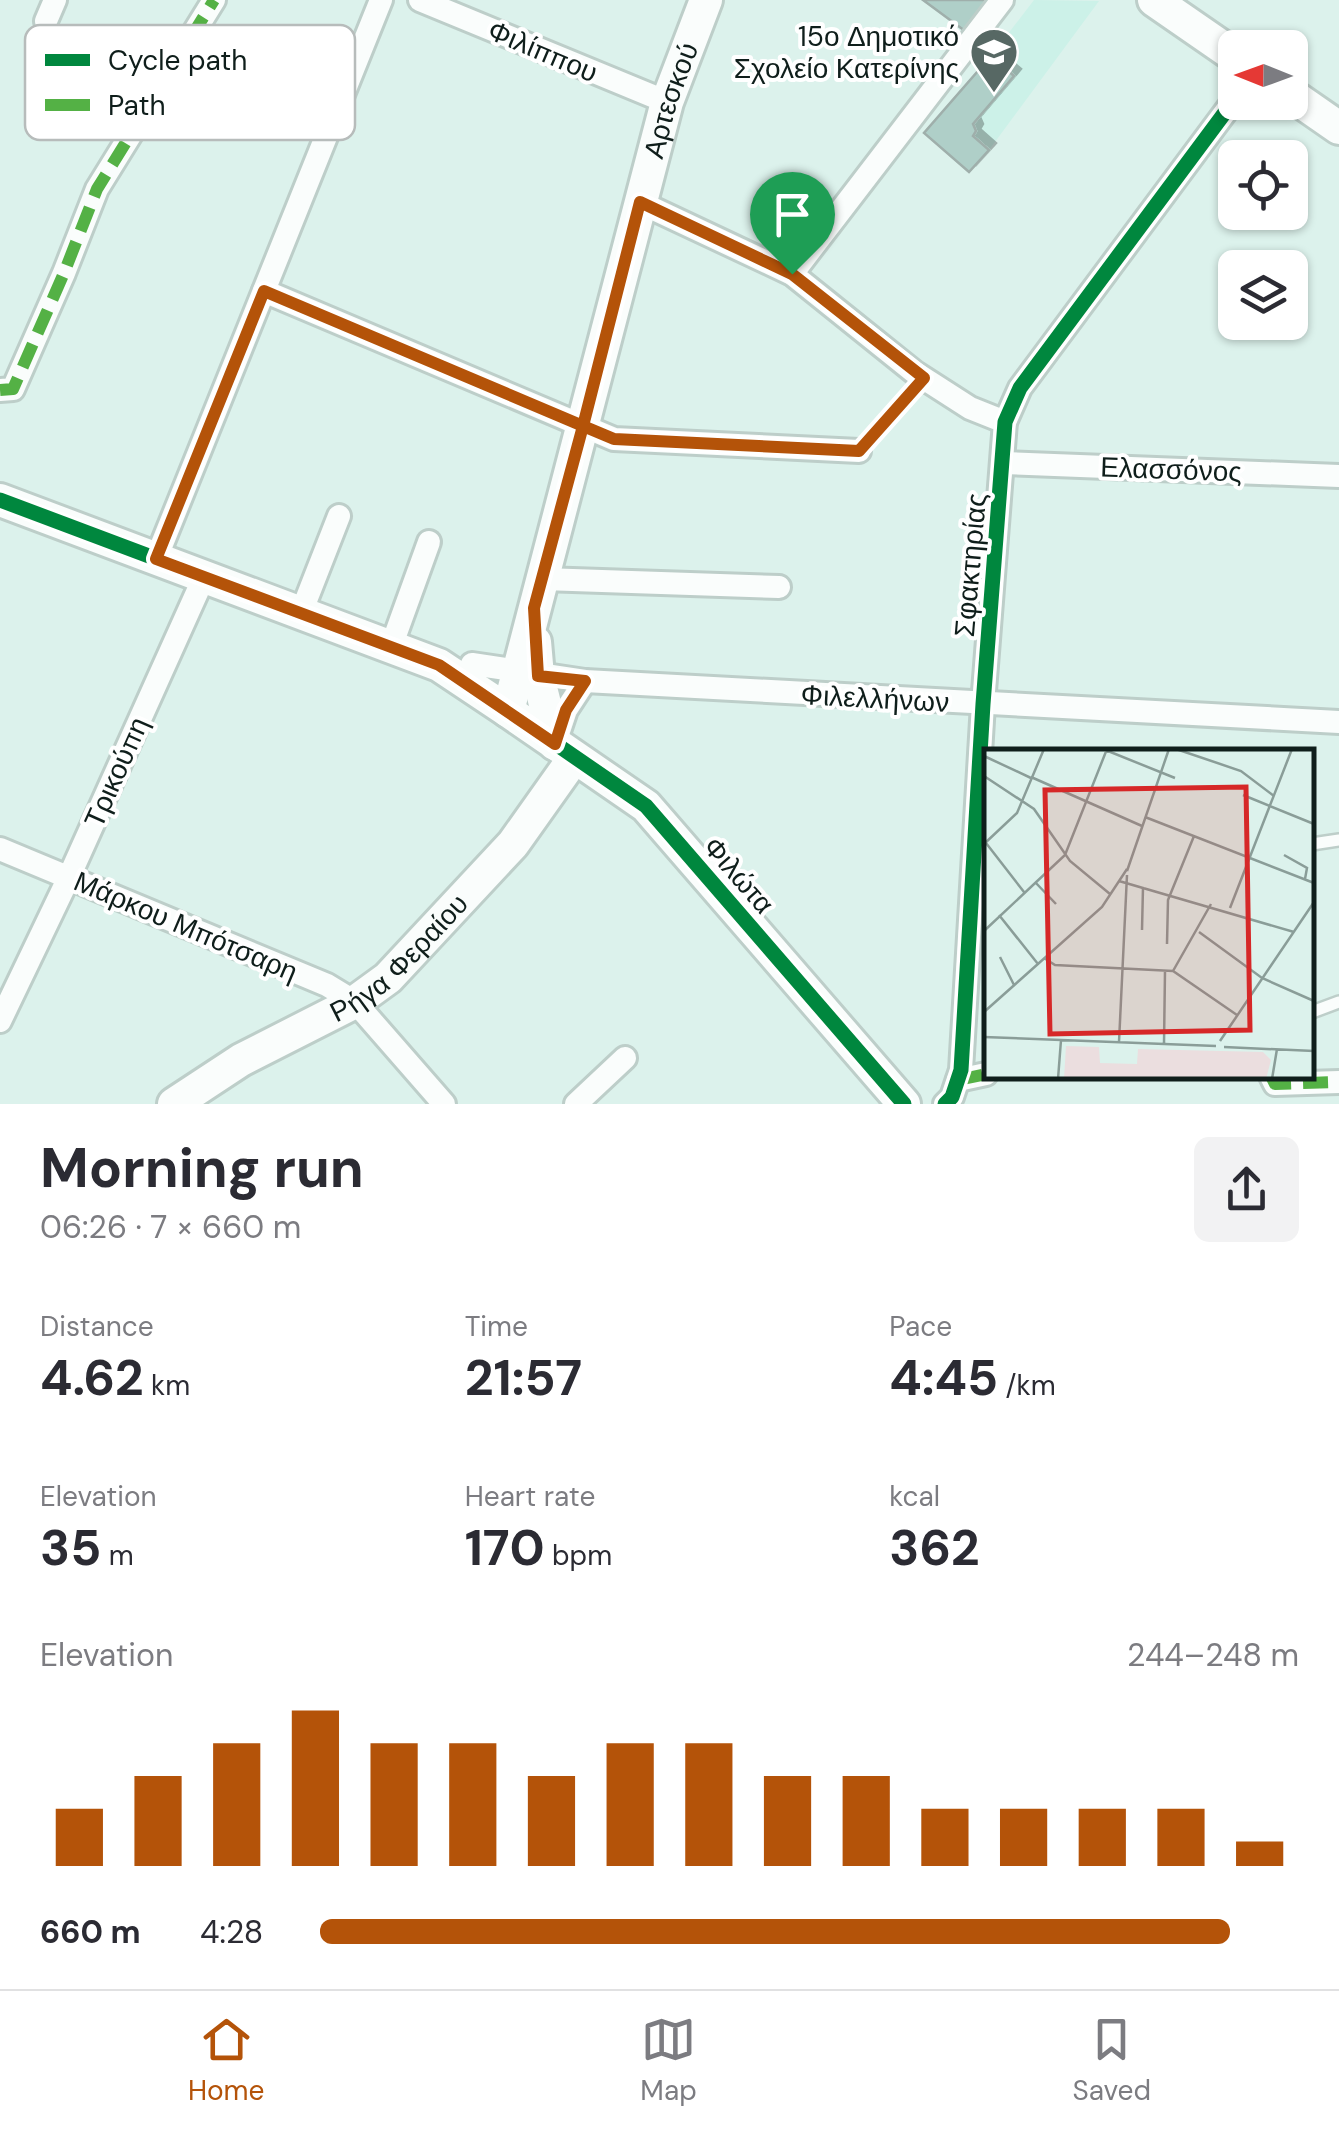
<!DOCTYPE html>
<html lang="en">
<head>
<meta charset="utf-8">
<style>
	:root { --surface:#fff; --page:#f2f2f3; --text:#2b2b33; --muted:#7c7c81; --line:#e1e1e2; --accent:#b45309 }
	body { margin:0; font-family:"DM Sans",sans-serif; background:var(--page); color:var(--text); height:100vh; display:flex; flex-direction:column; font-size:38px; white-space:nowrap }
	* { box-sizing:border-box; margin:0 }
	p { font-size:32px; color:var(--muted) }
	.icon { flex:none; width:55px; height:55px; fill:none; stroke:currentColor; stroke-width:2; stroke-linecap:round; stroke-linejoin:round }
	.map { position:relative; height:1104px; overflow:hidden }
	.side { display:flex; flex-direction:column; background:var(--surface); flex:1 }
	.side>* { flex:none }
	.needle { width:65px; rotate:271deg }
	.fabs { position:absolute; left:1218px; top:30px; display:grid; gap:20px }
	.fabs a { display:grid; place-items:center; width:90px; height:90px; border-radius:15px; background:var(--surface); box-shadow:0 2px 8px #0004; font-size:50px }
	.pin { position:absolute; display:grid; place-items:center; width:85px; height:85px; color:#fff; margin:-102px -42px; border-radius:50% 50% 50% 0; rotate:-45deg; box-shadow:0 0 10px #0007 }
	.pin .icon { rotate:45deg }
	.round { display:grid; place-items:center; flex:none; width:105px; height:105px; border-radius:15px; background:var(--page) }
	.head { display:flex; align-items:center; justify-content:space-between; height:170px; padding:0 40px }
	h1 { font-size:55px; font-weight:700; line-height:75px }
	.stats { display:grid; grid-template-columns:repeat(3,1fr); gap:15px; height:170px; padding:10px 40px }
	.stats div { display:grid; align-content:center }
	.stats b { font-size:50px; font-weight:700 }
	.stats small { font-size:28px; font-weight:400 }
	.stats p { font-size:28px }
	.chart { height:280px; padding:20px 40px }
	.chart p { display:flex; justify-content:space-between }
	.chart svg { width:100%; height:180px; margin-top:10px; stroke:var(--accent); stroke-width:6 }
	ul { padding:0 40px; list-style:none; font-size:32px }
	li { display:grid; grid-template-columns:160px 120px 1fr; align-items:center; height:75px }
	li i { height:25px; border-radius:12px; background:var(--accent) }
	.tabs { display:flex; justify-content:space-around; align-items:center; height:140px; border-top:2px solid var(--line); background:var(--surface); font-size:28px; color:var(--muted) }
	.tabs a { display:grid; justify-items:center; gap:5px }
	.tabs .on { color:var(--accent) }
	.map>svg:first-child { display:block }
</style>
</head>
<body>
<div class="map">
<svg width="1339" height="1104" viewBox="0 0 1339 1104">
	<defs>
		<filter id="shadow"><feDropShadow dx="7" dy="-7" stdDeviation="0" flood-color="#0004"/></filter>
	</defs>
	<rect width="100%" height="100%" fill="#dcf2ec"/>
	<polygon fill="#ccf1e8" points="1034,0 1099,1 989,150 969,172 924,133 991,56"/>
	<g fill="#afcfc8" stroke="#9fafab" stroke-width="2.5" filter="url(#shadow)">
		<polygon points="923,0 987,0 965,31"/>
		<polygon points="991,56 1014,76 973,124 976,131 973,136 989,150 969,172 924,133"/>
	</g>
	<g fill="none" stroke-linecap="round" stroke-linejoin="round">
		<g stroke="#bdcec9" stroke-width="16">
			<g id="lane">
				<polyline points="859,451 925,379"/>
				<polyline points="1312,844 1339,840"/>
				<polyline points="1312,1012 1339,1002"/>
			</g>
		</g>
		<g stroke="#bdcec9" stroke-width="28">
			<g id="street">
				<polyline points="420,0 667,102"/>
				<polyline points="46,21 55,0"/>
				<polyline points="639,202 792,274 914,372 970,408 1005,422"/>
				<polyline points="792,274 1002,0"/>
				<polyline points="264,291 614,439 859,451"/>
				<polyline points="0,390 13,389 64,273 97,189 214,0"/>
				<polyline points="1003,463 1339,476"/>
				<polyline points="156,559 381,0"/>
				<polyline points="543,579 779,587"/>
				<polyline points="301,613 339,516"/>
				<polyline points="391,647 429,542"/>
				<polyline points="472,664 585,681 1339,722"/>
				<polyline points="556,740 566,710 585,681"/>
				<polyline points="0,849 327,985 355,1002 444,1104"/>
				<polyline points="0,1021 69,877 204,577"/>
				<polyline points="1271,1076 1275,1084 1339,1082"/>
				<polyline points="958,1080 986,1074"/>
				<polyline points="576,1104 625,1058"/>
				<polyline points="945,1104 952,1097 961,1070 983,704 1005,422 1020,388 1235,99"/>
			</g>
		</g>
		<g stroke="#bdcec9" stroke-width="38">
			<g id="secondary">
				<polyline points="1154,0 1235,56"/>
				<polyline points="1290,94 1339,128"/>
				<polyline points="0,500 439,665 508,711 646,806 904,1104"/>
				<polyline points="535,642 538,676 555,744"/>
				<path id="s1" d="M 508,711 L 667,102 L 706,0"/>
				<path id="s2" d="M 174,1104 L 241,1060 L 355,1002 L 388,978 L 513,844 L 574,758"/>
			</g>
		</g>
		<use href="#lane" stroke="#fafdfc" stroke-width="11"/>
		<use href="#street" stroke="#fafdfc" stroke-width="22"/>
		<use href="#secondary" stroke="#fafdfc" stroke-width="32"/>
		<g stroke="#54b145" stroke-width="12" stroke-dasharray="25 12" stroke-linecap="butt">
			<polyline points="0,390 13,389 64,273 97,189 214,0"/>
			<polyline points="1271,1076 1275,1084 1339,1082"/>
			<polyline points="958,1080 986,1074"/>
		</g>
		<g stroke="#fff" stroke-width="21">
			<g id="cycleway">
				<polyline points="0,500 439,665 508,711 646,806 904,1104"/>
				<polyline points="945,1104 952,1097 961,1070 983,704 1005,422 1020,388 1235,99"/>
			</g>
		</g>
		<use href="#cycleway" stroke="#00873e" stroke-width="15"/>
	</g>
	<g fill="none" stroke-linecap="round" stroke-linejoin="round">
		<g stroke="#fff" stroke-width="20">
			<polyline id="route" points="792,274 640,202 583,426 264,291 156,559 439,665 555,744 566,710 585,681 538,676 534,608 583,426 614,439 859,451 924,378 792,274"/>
		</g>
		<use href="#route" stroke="#b45309" stroke-width="12"/>
	</g>
	<defs>
		<g id="school-pin" transform="scale(2.5)"><path d="M0 17L-7.5 6A9.5 9.5 0 1 1 7.5 6Z" fill="#576864" stroke="#fff"/><path d="M0-5L7-2L0 1L-7-2ZM-4 1L0 2.5L4 1V4Q0 6-4 4Z" fill="#fff"/></g>
	</defs>
	<g fill-rule="evenodd">
		<use href="#school-pin" x="994" y="52"/>
	</g>
	<g text-anchor="middle" stroke-width="8" stroke-linejoin="round" paint-order="stroke">
		<g font-size="28" fill="#0f1e1b" stroke="#fff" text-anchor="end">
			<text x="959" y="46">15ο Δημοτικό<tspan x="959" dy="32">Σχολείο Κατερίνης</tspan></text>
		</g>
		<g font-size="28" fill="#0f1e1b" stroke="#fff">
			<text transform="translate(543 51) rotate(23)" y="10">Φιλίππου</text>
			<text dy="10" stroke="none"><textPath href="#s1" startOffset="632">Αρτεσκού</textPath></text>
			<text transform="translate(1171 469) rotate(2)" y="10">Ελασσόνος</text>
			<text transform="translate(970 565) rotate(-85)" y="10">Σφακτηρίας</text>
			<text transform="translate(875 698) rotate(3)" y="10">Φιλελλήνων</text>
			<text transform="translate(116 772) rotate(-66)" y="10">Τρικούπη</text>
			<text transform="translate(739 875) rotate(49)" y="10">Φιλώτα</text>
			<text transform="translate(186 926) rotate(23)" y="10">Μάρκου Μπότσαρη</text>
			<text dy="10" stroke="none"><textPath href="#s2" startOffset="270">Ρήγα Φεραίου</textPath></text>
		</g>
	</g>
	<g transform="translate(984 749)">
		<rect width="330" height="330" fill="#dcf2ec"/>
		<path d="M 82,297 L 115,298 L 116,314 L 153,315 L 154,300 L 279,303 L 287,311 L 282,330 L 80,330 Z" fill="#ebdedf"/>
		<path fill="none" stroke="#8a9d98" stroke-width="2.5" d="M 119,0 L 191,29M 192,0 L 257,22 L 290,47M 0,7 L 47,29M 0,27 L 50,60 L 86,112 L 126,145M 47,28 L 158,77M 259,46 L 330,75M 161,68 L 330,134M 2,94 L 40,143M 0,95 L 33,64 L 60,0M 300,106 L 323,119 L 321,130M 143,122 L 185,0M 135,132 L 310,183M 51,133 L 72,155M 246,159 L 308,0M 15,166 L 54,215M 158,181 L 159,138M 0,182 L 81,106 L 123,0M 215,183 L 278,229 L 330,252M 183,195 L 184,151 L 210,87M 16,208 L 30,236M 60,209 L 71,216 L 189,222 L 253,266M 189,222 L 227,155M 0,263 L 118,158 L 143,120M 0,288 L 232,297M 236,292 L 330,153M 135,293 L 143,126M 180,295 L 181,222M 240,298 L 330,302M 74,330 L 77,291M 288,330 L 293,300"/>
		<path fill="#d62828" fill-opacity="0.15" stroke="#d62828" stroke-width="5" d="M 262,38 L 266,281 L 66,285 L 61,41 Z"/>
		<rect width="330" height="330" fill="none" stroke="#0f1e1b" stroke-width="5"/>
	</g>
	<rect x="25" y="25" width="330" height="115" rx="15" fill="#fff" stroke="#b7bcbb" stroke-width="2.5"/>
	<rect x="45" y="54" width="45" height="12" fill="#00873e"/>
	<rect x="45" y="99" width="45" height="12" fill="#54b145"/>
	<g font-size="28" fill="#0f1e1b">
		<text x="108" y="70">Cycle path</text>
		<text x="108" y="115">Path</text>
	</g>
</svg>
<div class="fabs">
<a><svg class="needle" viewBox="-14 -14 28 28"><path d="M0-13l5 13h-10z" fill="#e53935"/><path d="M0 13l5-13h-10z" fill="#7c7c81"/></svg></a>
<a><svg class="icon" aria-label="locate" viewBox="0 0 24 24"><circle cx="12" cy="12" r="6"/><path d="M12 2v4M12 18v4M2 12h4M18 12h4"/></svg></a>
<a><svg class="icon" aria-label="layers" viewBox="0 0 24 24"><path d="M12 4l9 5-9 5-9-5zM3 14l9 5 9-5"/></svg></a>
</div>
<div class="pin" style="left:792px;top:274px;background:#1e9e55"><svg class="icon" aria-label="arrive" viewBox="0 0 24 24"><path d="M6 21V4h12l-3 4 3 4H6"/></svg></div>
</div>
<section class="side">
<div class="head"><div><h1>Morning run</h1><p>06:26 · 7 × 660 m</p></div><a class="round"><svg class="icon" aria-label="share" viewBox="0 0 24 24"><path d="M12 15V3M7 8l5-5 5 5M5 13v7h14v-7"/></svg></a></div>
<div class="stats">
<div><p>Distance</p><b>4.62<small> km</small></b></div>
<div><p>Time</p><b>21:57</b></div>
<div><p>Pace</p><b>4:45<small> /km</small></b></div>
</div>
<div class="stats">
<div><p>Elevation</p><b>35<small> m</small></b></div>
<div><p>Heart rate</p><b>170<small> bpm</small></b></div>
<div><p>kcal</p><b>362</b></div>
</div>
<div class="chart"><p><span>Elevation</span>244–248 m</p>
<svg viewBox="0 0 160 44" preserveAspectRatio="none"><path d="M5 44V30M15 44V22M25 44V14M35 44V6M45 44V14M55 44V14M65 44V22M75 44V14M85 44V14M95 44V22M105 44V22M115 44V30M125 44V30M135 44V30M145 44V30M155 44V38"/></svg>
</div>
<ul>
<li><b>660 m</b>4:28<i style="width:93%"></i></li>
</ul>
</section>
<nav class="tabs">
<a class="on"><svg class="icon" aria-label="home" viewBox="0 0 24 24"><path d="M3 11l9-7 9 7M6 9v11h12V9"/></svg>Home</a>
<a><svg class="icon" aria-label="map" viewBox="0 0 24 24"><path d="M3 6l6-2 6 2 6-2v14l-6 2-6-2-6 2zM9 4v14M15 6v14"/></svg>Map</a>
<a><svg class="icon" aria-label="saved" viewBox="0 0 24 24"><path d="M7 4h10v16l-5-4-5 4z"/></svg>Saved</a>
</nav>
</body>
</html>
